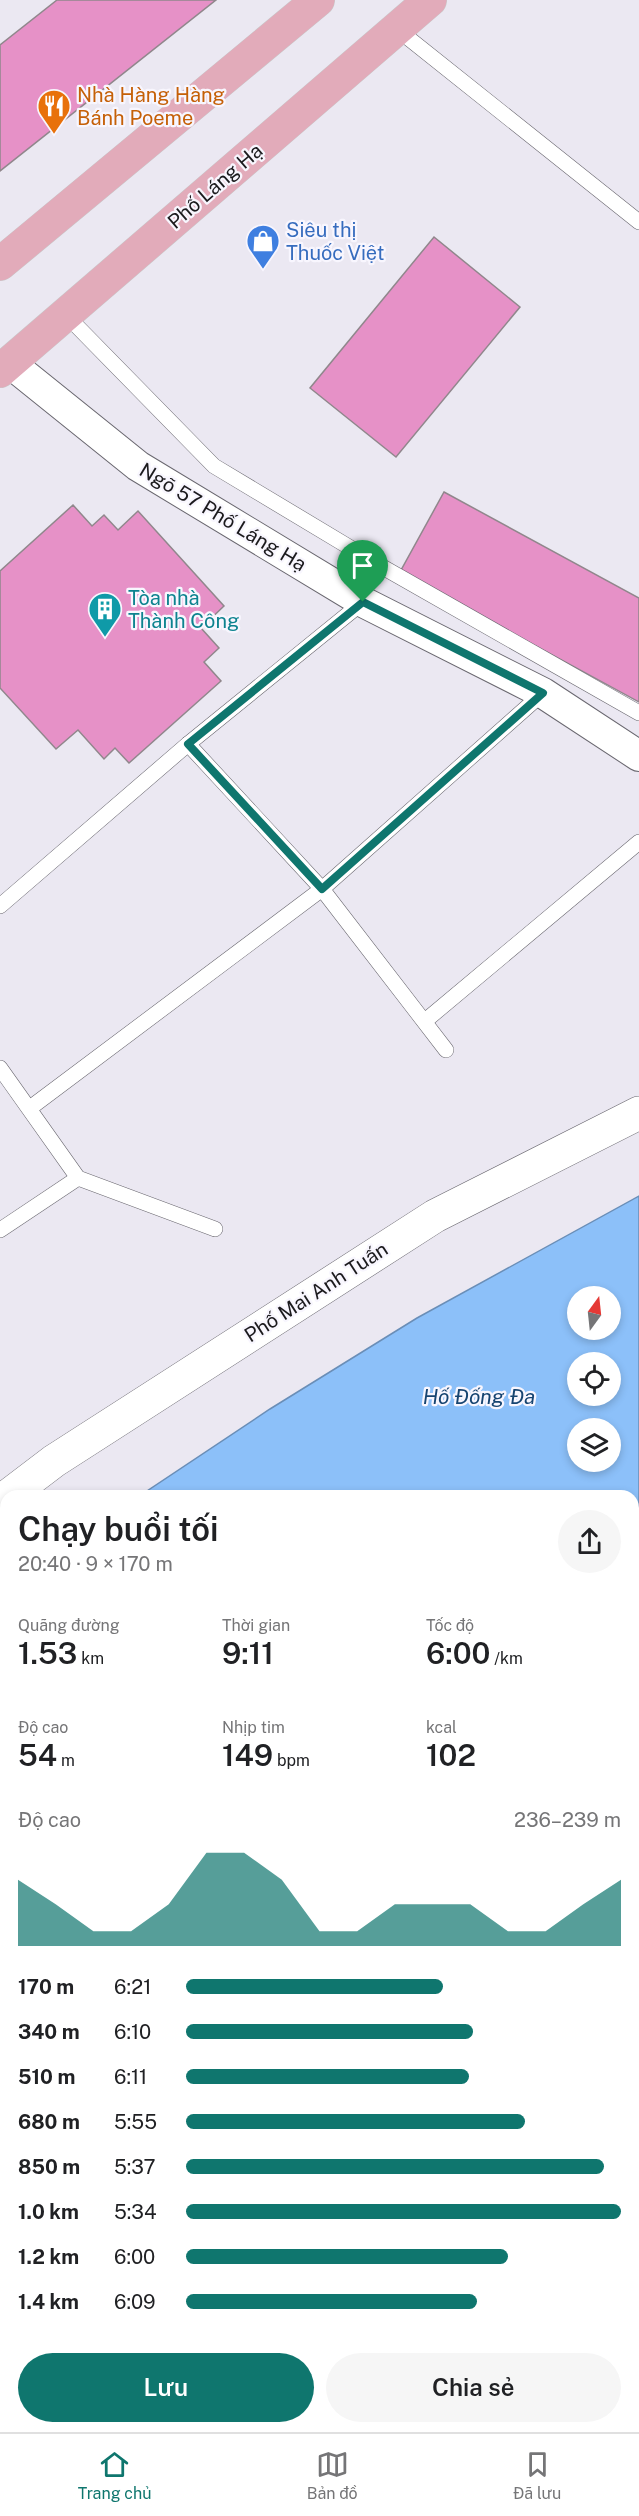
<!DOCTYPE html>
<html lang="vi">
<head>
<meta charset="utf-8">
<style>
	:root { --surface:#fff; --page:#f6f6f6; --text:#202124; --muted:#757577; --line:#e0e0e0; --accent:#0f766e }
	body { margin:0; font-family:"Public Sans",sans-serif; background:var(--page); color:var(--text); height:100vh; display:flex; flex-direction:column; font-size:22px; white-space:nowrap }
	* { box-sizing:border-box; margin:0 }
	p { font-size:20px; color:var(--muted) }
	.icon { flex:none; width:33px; height:33px; fill:none; stroke:currentColor; stroke-width:2; stroke-linecap:round; stroke-linejoin:round }
	.map { position:relative; flex:1; overflow:hidden }
	.details { position:absolute; left:0px; top:1490px; width:639px; height:944px; display:flex; flex-direction:column; background:var(--surface); border-radius:18px 18px 0 0; box-shadow:0 3px 9px #0003 }
	.details>* { flex:none }
	.needle { width:39px; rotate:15deg }
	.controls { position:absolute; left:567px; top:1286px; display:grid; gap:12px }
	.controls a { display:grid; place-items:center; width:54px; height:54px; border-radius:50%; background:var(--surface); box-shadow:0 3px 9px #0003; font-size:30px }
	.pin { position:absolute; display:grid; place-items:center; width:51px; height:51px; color:#fff; margin:-62px -26px; border-radius:50% 50% 50% 0; rotate:-45deg; box-shadow:0 0 6px #0007 }
	.pin .icon { rotate:45deg }
	.round { display:grid; place-items:center; flex:none; width:63px; height:63px; border-radius:32px; background:var(--page) }
	.headline { display:flex; align-items:center; justify-content:space-between; height:102px; padding:0 18px }
	h1 { font-size:33px; font-weight:600; line-height:45px }
	.stats { display:grid; grid-template-columns:repeat(3,1fr); gap:9px; height:102px; padding:6px 18px }
	.stats div { display:grid; align-content:center }
	.stats b { font-size:30px; font-weight:600 }
	.stats small { font-size:16px; font-weight:400 }
	.stats p { font-size:16px }
	.chart { height:168px; padding:12px 18px }
	.chart p { display:flex; justify-content:space-between }
	.chart svg { width:100%; height:108px; margin-top:6px; fill:var(--accent); opacity:.7 }
	.action { display:flex; gap:12px; margin-top:auto; padding:12px 18px }
	.action a { flex:1; height:69px; border-radius:36px; background:var(--accent); color:#fff; font-size:24px; font-weight:600; line-height:69px; text-align:center }
	.action a+a { background:var(--page); color:var(--text) }
	ul { padding:0 18px; list-style:none; font-size:20px }
	li { display:grid; grid-template-columns:96px 72px 1fr; align-items:center; height:45px }
	li i { height:15px; border-radius:8px; background:var(--accent) }
	.dock { display:flex; justify-content:space-around; align-items:center; height:84px; border-top:2px solid var(--line); background:var(--surface); font-size:16px; color:var(--muted) }
	.dock a { display:grid; justify-items:center; gap:3px }
	.dock .selected { color:var(--accent) }
	.map>svg:first-child { display:block }
</style>
</head>
<body>
<div class="map">
<svg width="639" height="2432" viewBox="0 0 639 2432">
	<rect width="100%" height="100%" fill="#ebe8f2"/>
	<g fill="#8cc0f9" stroke="#6a8eb7" stroke-width="1.5" fill-rule="evenodd">
		<path d="M 639,1196 L 639,2002 L 633,1996 L 633,1496 L 141,1495 L 270,1409 L 417,1318 ZM 578,1296 L 610,1296 L 610,1329 L 578,1329 ZM 578,1362 L 610,1362 L 610,1395 L 578,1395 ZM 578,1428 L 610,1428 L 610,1461 L 578,1461 Z"/>
		<polygon points="6,1590 6,2085 0,2085 0,1595"/>
	</g>
	<g fill="#e691c7" stroke="#90878c" stroke-width="1.5">
		<polygon points="57,0 216,0 0,171 0,45"/>
		<polygon points="434,237 520,307 396,457 310,388"/>
		<polygon points="444,492 639,598 639,702 400,572"/>
		<polygon points="73,505 92,526 104,515 118,530 138,511 224,606 201,628 219,648 204,662 221,681 129,763 115,748 104,759 78,730 56,749 0,688 0,571"/>
		<polygon points="6,2342 6,2376 3,2377 0,2370 0,2345"/>
		<polygon points="97,2427 185,2427 187,2432 99,2432"/>
		<polygon points="240,2427 286,2427 286,2429 275,2432 241,2432"/>
		<polygon points="425,2427 481,2427 494,2432 423,2432"/>
	</g>
	<g fill="none" stroke-linecap="round" stroke-linejoin="round">
		<g stroke="#69676f" stroke-width="16">
			<g id="service">
				<polyline points="397,29 639,222"/>
				<polyline points="66,315 214,466 379,565 639,713"/>
				<polyline points="188,744 322,889 446,1050"/>
				<polyline points="0,906 188,744 363,602"/>
				<polyline points="425,1021 639,842"/>
				<polyline points="0,1068 78,1178 215,1229"/>
				<polyline points="30,1108 322,889 543,693"/>
				<polyline points="0,1230 78,1178"/>
				<polyline points="0,2252 6,2281"/>
				<polyline points="0,2323 6,2318"/>
				<polyline points="633,2399 639,2399"/>
			</g>
		</g>
		<g stroke="#69676f" stroke-width="32">
			<polyline id="minor" points="10,363 138,466 363,602 543,693 639,756"/>
		</g>
		<g stroke="#69676f" stroke-width="34">
			<g id="tertiary">
				<polyline points="8,1496 54,1461 435,1216 639,1113"/>
				<polyline points="0,2152 6,2151"/>
				<polyline points="633,2177 639,2191"/>
			</g>
		</g>
		<g stroke="#c8c8c9" stroke-width="34">
			<g id="primary">
				<polyline points="0,264 318,0"/>
				<polyline points="0,371 430,0"/>
			</g>
		</g>
		<use href="#service" stroke="#fff" stroke-width="15"/>
		<use href="#minor" stroke="#fff" stroke-width="30"/>
		<use href="#tertiary" stroke="#fff" stroke-width="33"/>
		<use href="#primary" stroke="#e2abba" stroke-width="33"/>
	</g>
	<g fill="none" stroke-linecap="round" stroke-linejoin="round">
		<g stroke="#fff" stroke-width="12">
			<polygon id="route" points="363,602 543,693 322,889 188,744"/>
		</g>
		<use href="#route" stroke="#0f766e" stroke-width="8"/>
	</g>
	<defs>
		<g id="restaurant-pin" transform="scale(1.725)"><path d="M0 17L-7.5 6A9.5 9.5 0 1 1 7.5 6Z" fill="#e8710a" stroke="#f8f6fe"/><path d="M-5-6h1v4h1v-4h1v4h1v-4h1v5L-1.5 .5V6h-2V.5L-5-1ZM5-6V6H3V1.5H1.5Q1.5-4 5-6Z" fill="#fff"/></g>
		<g id="shop-pin" transform="scale(1.725)"><path d="M0 17L-7.5 6A9.5 9.5 0 1 1 7.5 6Z" fill="#3f7fe0" stroke="#f8f6fe"/><path d="M-5-2.5h2.3a2.7 3.5 0 0 1 5.4 0H5L5.5 6h-11ZM-1.5-2.5h3a1.5 2.3 0 0 0-3 0Z" fill="#fff"/></g>
		<g id="building-pin" transform="scale(1.725)"><path d="M0 17L-7.5 6A9.5 9.5 0 1 1 7.5 6Z" fill="#0f9aa8" stroke="#f8f6fe"/><path d="M-4-6H4V6H1V3H-1V6H-4ZM-2.5-4.3h1.7v1.8h-1.7ZM.8-4.3h1.7v1.8H.8ZM-2.5-1h1.7V.8h-1.7ZM.8-1h1.7V.8H.8Z" fill="#fff"/></g>
	</defs>
	<g fill-rule="evenodd">
		<use href="#restaurant-pin" x="54" y="106"/>
		<use href="#shop-pin" x="263" y="241"/>
		<use href="#building-pin" x="105" y="609"/>
	</g>
	<g text-anchor="middle" stroke-width="4.5" stroke-linejoin="round" paint-order="stroke">
		<g font-size="20" fill="#c56008" stroke="#f8f6fe" text-anchor="start">
			<text x="77" y="102">Nhà Hàng Hàng<tspan x="77" dy="23">Bánh Poeme</tspan></text>
		</g>
		<g font-size="20" fill="#1b1a1d" stroke="#f8f6fe">
			<text transform="translate(215 186) rotate(-41)" y="7">Phố Láng Hạ</text>
			<text transform="translate(223 517) rotate(31)" y="7">Ngõ 57 Phố Láng Hạ</text>
			<text transform="translate(316 1292) rotate(-33)" y="7">Phố Mai Anh Tuấn</text>
		</g>
		<g font-size="20" fill="#366cbe" stroke="#f8f6fe" text-anchor="start">
			<text x="286" y="237">Siêu thị<tspan x="286" dy="23">Thuốc Việt</tspan></text>
		</g>
		<g font-size="20" fill="#0d838f" stroke="#f8f6fe" text-anchor="start">
			<text x="128" y="605">Tòa nhà<tspan x="128" dy="23">Thành Công</tspan></text>
		</g>
		<g font-size="21" font-style="italic" fill="#164471" stroke="#f8f6fe">
			<text x="479" y="1404">Hố Đống Đa</text>
		</g>
	</g>
</svg>
<div class="controls">
<a><svg class="needle" viewBox="-14 -14 28 28"><path d="M0-13l5 13h-10z" fill="#e53935"/><path d="M0 13l5-13h-10z" fill="#757577"/></svg></a>
<a><svg class="icon" aria-label="locate" viewBox="0 0 24 24"><circle cx="12" cy="12" r="6"/><path d="M12 2v4M12 18v4M2 12h4M18 12h4"/></svg></a>
<a><svg class="icon" aria-label="layers" viewBox="0 0 24 24"><path d="M12 4l9 5-9 5-9-5zM3 14l9 5 9-5"/></svg></a>
</div>
<div class="pin" style="left:363px;top:602px;background:#1e9e55"><svg class="icon" aria-label="arrive" viewBox="0 0 24 24"><path d="M6 21V4h12l-3 4 3 4H6"/></svg></div>
<section class="details">
<div class="headline"><div><h1>Chạy buổi tối</h1><p>20:40 · 9 × 170 m</p></div><a class="round"><svg class="icon" aria-label="share" viewBox="0 0 24 24"><path d="M12 15V3M7 8l5-5 5 5M5 13v7h14v-7"/></svg></a></div>
<div class="stats">
<div><p>Quãng đường</p><b>1.53<small> km</small></b></div>
<div><p>Thời gian</p><b>9:11</b></div>
<div><p>Tốc độ</p><b>6:00<small> /km</small></b></div>
</div>
<div class="stats">
<div><p>Độ cao</p><b>54<small> m</small></b></div>
<div><p>Nhịp tim</p><b>149<small> bpm</small></b></div>
<div><p>kcal</p><b>102</b></div>
</div>
<div class="chart"><p><span>Độ cao</span>236–239 m</p>
<svg viewBox="0 0 160 44" preserveAspectRatio="none"><path d="M0 44V17L10 27L20 38L30 38L40 27L50 6L60 6L70 17L80 38L90 38L100 27L110 27L120 27L130 38L140 38L150 27L160 17V44z"/></svg>
</div>
<ul>
<li><b>170 m</b>6:21<i style="width:59%"></i></li>
<li><b>340 m</b>6:10<i style="width:66%"></i></li>
<li><b>510 m</b>6:11<i style="width:65%"></i></li>
<li><b>680 m</b>5:55<i style="width:78%"></i></li>
<li><b>850 m</b>5:37<i style="width:96%"></i></li>
<li><b>1.0 km</b>5:34<i style="width:100%"></i></li>
<li><b>1.2 km</b>6:00<i style="width:74%"></i></li>
<li><b>1.4 km</b>6:09<i style="width:67%"></i></li>
</ul>
<div class="action"><a>Lưu</a><a>Chia sẻ</a></div>
</section>
</div>
<nav class="dock">
<a class="selected"><svg class="icon" aria-label="home" viewBox="0 0 24 24"><path d="M3 11l9-7 9 7M6 9v11h12V9"/></svg>Trang chủ</a>
<a><svg class="icon" aria-label="map" viewBox="0 0 24 24"><path d="M3 6l6-2 6 2 6-2v14l-6 2-6-2-6 2zM9 4v14M15 6v14"/></svg>Bản đồ</a>
<a><svg class="icon" aria-label="saved" viewBox="0 0 24 24"><path d="M7 4h10v16l-5-4-5 4z"/></svg>Đã lưu</a>
</nav>
</body>
</html>
